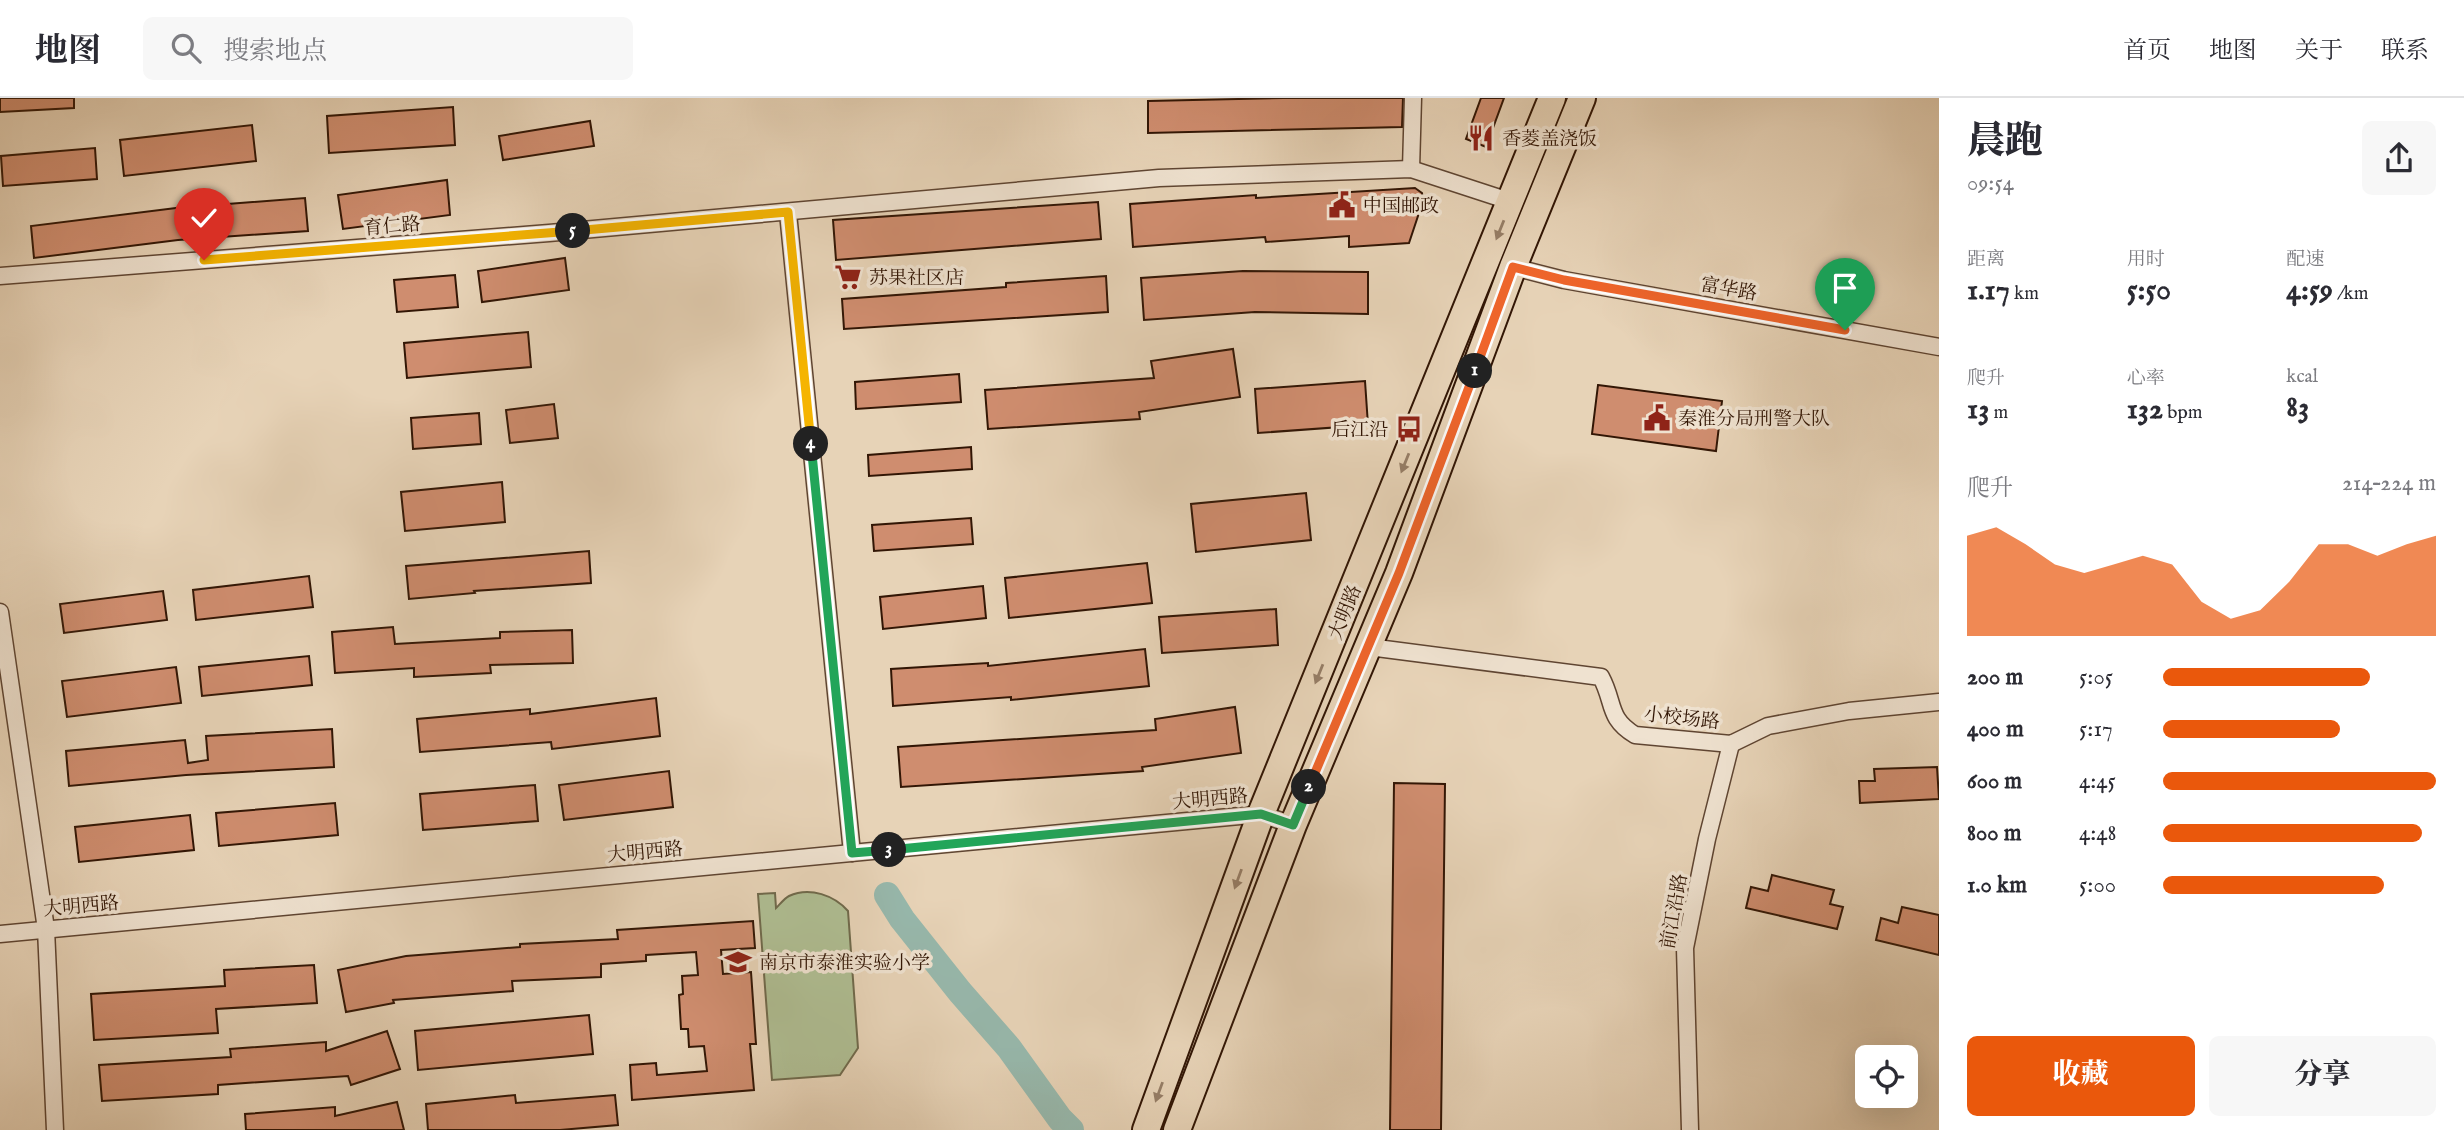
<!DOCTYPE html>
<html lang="zh">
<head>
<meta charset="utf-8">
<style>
	:root { --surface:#fff; --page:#f7f7f7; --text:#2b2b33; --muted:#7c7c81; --line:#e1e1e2; --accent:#ea580c }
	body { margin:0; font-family:"IM FELL English","Noto Serif SC",serif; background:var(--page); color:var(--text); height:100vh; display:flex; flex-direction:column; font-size:26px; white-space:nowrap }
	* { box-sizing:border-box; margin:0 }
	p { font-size:23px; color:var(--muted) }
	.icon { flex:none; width:38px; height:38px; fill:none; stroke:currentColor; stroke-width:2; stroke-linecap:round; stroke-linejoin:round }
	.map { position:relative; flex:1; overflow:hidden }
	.details { display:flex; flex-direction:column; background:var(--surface); width:525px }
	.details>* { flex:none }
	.tools { position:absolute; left:1855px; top:947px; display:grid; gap:14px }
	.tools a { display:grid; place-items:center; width:63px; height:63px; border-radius:10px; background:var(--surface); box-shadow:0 7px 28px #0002; font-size:35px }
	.pin { position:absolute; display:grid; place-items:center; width:60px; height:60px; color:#fff; margin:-72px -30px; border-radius:50% 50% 50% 0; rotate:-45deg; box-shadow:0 0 7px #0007 }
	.pin .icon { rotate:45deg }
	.km { position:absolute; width:35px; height:35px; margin:-18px; border-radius:50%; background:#222; color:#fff; font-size:19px; line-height:35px; text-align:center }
	.round { display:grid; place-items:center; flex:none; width:74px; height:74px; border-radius:10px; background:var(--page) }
	.head { display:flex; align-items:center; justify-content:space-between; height:119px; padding:0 28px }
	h1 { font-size:38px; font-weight:800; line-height:52px }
	.stats { display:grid; grid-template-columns:repeat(3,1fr); gap:10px; height:119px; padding:7px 28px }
	.stats div { display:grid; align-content:center }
	.stats b { font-size:30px; font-weight:800 }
	.stats small { font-size:19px; font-weight:400 }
	.stats p { font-size:19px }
	.chart { height:196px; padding:14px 28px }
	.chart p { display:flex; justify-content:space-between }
	.chart svg { width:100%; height:126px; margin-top:7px; fill:var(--accent); opacity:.7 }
	.primary-button { display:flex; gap:14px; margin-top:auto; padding:14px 28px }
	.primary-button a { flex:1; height:80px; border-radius:10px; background:var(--accent); color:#fff; font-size:28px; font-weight:800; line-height:80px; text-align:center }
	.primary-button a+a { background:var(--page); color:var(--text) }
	ul { padding:0 28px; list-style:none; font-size:23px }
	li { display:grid; grid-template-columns:112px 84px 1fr; align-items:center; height:52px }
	li i { height:18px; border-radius:9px; background:var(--accent) }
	header { display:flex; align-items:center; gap:42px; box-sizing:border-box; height:98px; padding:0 35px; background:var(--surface); border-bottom:2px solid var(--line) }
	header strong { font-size:33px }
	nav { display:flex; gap:38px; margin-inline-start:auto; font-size:24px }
	.search { width:490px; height:63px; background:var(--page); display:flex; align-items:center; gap:18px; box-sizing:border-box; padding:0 24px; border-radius:10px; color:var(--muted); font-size:26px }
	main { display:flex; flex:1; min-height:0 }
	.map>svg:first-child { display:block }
</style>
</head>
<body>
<header>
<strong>地图</strong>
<div class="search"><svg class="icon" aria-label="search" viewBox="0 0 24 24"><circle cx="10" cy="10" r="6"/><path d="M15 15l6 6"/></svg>搜索地点</div>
<nav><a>首页</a><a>地图</a><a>关于</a><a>联系</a></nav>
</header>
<main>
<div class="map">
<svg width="1939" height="1032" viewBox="0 0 1939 1032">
	<rect width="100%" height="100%" fill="#e7d3b7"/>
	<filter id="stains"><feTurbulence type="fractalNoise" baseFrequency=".00286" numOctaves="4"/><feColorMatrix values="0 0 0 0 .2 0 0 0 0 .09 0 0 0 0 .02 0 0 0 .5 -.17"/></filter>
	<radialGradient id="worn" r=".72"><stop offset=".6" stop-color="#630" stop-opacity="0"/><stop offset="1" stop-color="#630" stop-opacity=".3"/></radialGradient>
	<path fill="#afbe93" stroke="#706a4c" stroke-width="2" d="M 775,795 L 776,810 C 780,806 785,800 789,798 C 810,788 835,798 848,813 L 858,950 L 840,977 L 772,982 L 758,796 Z"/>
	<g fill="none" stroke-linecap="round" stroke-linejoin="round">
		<polyline stroke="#97b8ac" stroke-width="26" points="887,797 902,821 960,894 1009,950 1060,1021 1071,1032"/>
	</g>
	<g fill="#cf8d6f" stroke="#321605" stroke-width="2">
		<polygon points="0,0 74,0 74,10 0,14"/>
		<polygon points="1283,0 1403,0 1402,29 1148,35 1148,3"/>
		<polygon points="1481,0 1504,0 1486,49 1466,41"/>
		<polygon points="453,9 455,47 329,55 327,18"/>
		<polygon points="590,23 594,48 503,62 499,38"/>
		<polygon points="252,27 256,63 124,78 120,42"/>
		<polygon points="95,50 97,81 3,88 1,58"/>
		<polygon points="447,82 450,117 343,131 338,97"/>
		<polygon points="1415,90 1422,95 1423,103 1409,145 1349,149 1349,138 1266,144 1265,139 1133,149 1130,106 1256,97 1256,100"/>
		<polygon points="305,100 308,133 178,142 34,160 31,128 176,110"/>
		<polygon points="1098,104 1101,141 836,162 833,122"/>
		<polygon points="565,160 569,192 482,204 478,173"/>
		<polygon points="1243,173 1368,174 1368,216 1255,214 1144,222 1141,180"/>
		<polygon points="455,177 458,209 397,214 394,182"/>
		<polygon points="1106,178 1108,214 844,231 842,201 1006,189 1006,185"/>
		<polygon points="528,234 531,269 407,280 404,245"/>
		<polygon points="1233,251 1240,299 1139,314 1140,321 988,331 985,292 1154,280 1151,263"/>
		<polygon points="959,276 961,304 856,311 855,284"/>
		<polygon points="1365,283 1368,327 1258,335 1255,291"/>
		<polygon points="1598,287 1722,303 1716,353 1592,336"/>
		<polygon points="554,306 558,340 510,345 506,312"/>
		<polygon points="479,315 481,346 413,351 411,320"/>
		<polygon points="971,349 972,371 869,378 868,357"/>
		<polygon points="502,384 505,424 405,433 401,394"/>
		<polygon points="1306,395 1311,442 1196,454 1191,406"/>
		<polygon points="971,420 973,446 874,453 872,427"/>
		<polygon points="589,453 591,485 474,493 475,495 409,501 406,468"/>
		<polygon points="1147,465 1152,505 1009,520 1005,480"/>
		<polygon points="309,478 313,509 196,522 193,492"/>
		<polygon points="983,488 986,520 883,531 880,499"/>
		<polygon points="163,493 167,522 64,535 60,506"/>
		<polygon points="1276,511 1278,547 1162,555 1159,519"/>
		<polygon points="393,529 395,546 500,540 500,534 572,532 573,565 490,567 491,575 414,579 414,570 335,575 332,534"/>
		<polygon points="1145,551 1149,588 1011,602 1011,599 893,608 891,571 988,565 988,568"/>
		<polygon points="309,558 312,587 202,598 199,569"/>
		<polygon points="176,569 181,605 67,619 62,583"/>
		<polygon points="656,600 660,638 552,651 551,644 420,654 417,621 530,611 530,616"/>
		<polygon points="1235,609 1241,655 1142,669 1143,673 901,689 898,649 1156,632 1155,621"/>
		<polygon points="332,631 334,669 186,677 69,688 66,653 185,642 188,665 208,662 206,638"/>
		<polygon points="1937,669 1939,701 1860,705 1859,683 1875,683 1874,671"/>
		<polygon points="669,673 673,709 564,722 559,687"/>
		<polygon points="1394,685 1445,686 1441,1032 1390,1032"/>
		<polygon points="535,687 538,723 423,732 420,696"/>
		<polygon points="335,705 338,737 219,748 216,715"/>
		<polygon points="190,717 194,752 79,764 75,729"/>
		<polygon points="1772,777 1834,792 1830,806 1843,809 1837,831 1746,810 1751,789 1768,793"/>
		<polygon points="1902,809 1939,817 1939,857 1876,842 1881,820 1898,825"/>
		<polygon points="753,823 755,850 721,852 723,876 751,874 756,946 750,946 754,992 632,1002 630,967 656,965 657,977 707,973 704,948 689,949 688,931 681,931 679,897 683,896 682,878 698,877 696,854 646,857 646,863 601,866 601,879 512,883 513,893 393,902 394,905 346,914 338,872 406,858 520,849 520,846 618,841 617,832"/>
		<polygon points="314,867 317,905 216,911 218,935 94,942 91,896 225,888 224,872"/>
		<polygon points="589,917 593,956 418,972 415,933"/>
		<polygon points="387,933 400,971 351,987 348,978 218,987 218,996 102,1003 99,967 231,959 230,951 326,944 326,953"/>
		<polygon points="515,997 516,1005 615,997 618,1027 560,1032 428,1032 426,1006"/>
		<polygon points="397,1004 404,1032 246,1032 245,1016 335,1009 335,1018"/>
	</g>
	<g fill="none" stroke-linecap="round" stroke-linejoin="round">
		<g stroke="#5f4532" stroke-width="19">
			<g id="minor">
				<polyline points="1411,71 1413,0"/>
				<polyline points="788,115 852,755"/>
				<polyline points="1513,169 1564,182 1939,249"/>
				<polyline points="0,178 549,135 1159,80 1411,71 1503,101 1512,101"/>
				<polyline points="0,514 46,831 55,1032"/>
				<path d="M 1369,549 L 1601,579 C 1615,605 1607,620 1635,637 L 1731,646 L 1768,628 L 1849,613 L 1939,604"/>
				<polyline points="0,836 1261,716 1293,727"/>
				<polyline points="1690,1032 1685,850 1707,741 1731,646"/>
			</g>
		</g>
		<g stroke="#321605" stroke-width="30">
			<g id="primary">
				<polyline points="1146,1032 1261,716 1552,0"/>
				<polyline points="1177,1032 1293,727 1399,475 1513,169 1582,0"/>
			</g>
		</g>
		<use href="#minor" stroke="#efe2d0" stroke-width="16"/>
		<use href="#primary" stroke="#e7d3b7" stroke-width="26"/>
	</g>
	<defs><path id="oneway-solid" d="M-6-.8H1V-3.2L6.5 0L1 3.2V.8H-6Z" transform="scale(1.75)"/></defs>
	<g fill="#967e67">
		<use href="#oneway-solid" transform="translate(1500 132) rotate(112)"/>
		<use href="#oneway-solid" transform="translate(1405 365) rotate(112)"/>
		<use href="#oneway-solid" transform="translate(1319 576) rotate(112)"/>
		<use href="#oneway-solid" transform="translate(1238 781) rotate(110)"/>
		<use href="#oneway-solid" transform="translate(1159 994) rotate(110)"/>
	</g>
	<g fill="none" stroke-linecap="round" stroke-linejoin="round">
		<g stroke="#fff" stroke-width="14">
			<polyline id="split-1" points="1475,273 1513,169 1564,182 1845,232"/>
		</g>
		<g stroke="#fff" stroke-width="14">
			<polyline id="split-2" points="1309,689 1399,475 1475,273"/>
		</g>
		<g stroke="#fff" stroke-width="14">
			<polyline id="split-3" points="889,752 1261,716 1293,727 1309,689"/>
		</g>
		<g stroke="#fff" stroke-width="14">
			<polyline id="split-4" points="811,346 852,755 889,752"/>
		</g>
		<g stroke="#fff" stroke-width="14">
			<polyline id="split-5" points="573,133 788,114 811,346"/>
		</g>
		<g stroke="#fff" stroke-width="14">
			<polyline id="split-6" points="204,162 573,133"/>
		</g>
		<use href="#split-1" stroke="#f0652b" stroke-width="9"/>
		<use href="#split-2" stroke="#f0652b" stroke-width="9"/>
		<use href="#split-3" stroke="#22a559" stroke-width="9"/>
		<use href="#split-4" stroke="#22a559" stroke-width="9"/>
		<use href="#split-5" stroke="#f5b400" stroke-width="9"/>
		<use href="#split-6" stroke="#f5b400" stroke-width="9"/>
	</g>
	<defs>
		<g id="restaurant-bare" transform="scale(2.1)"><path d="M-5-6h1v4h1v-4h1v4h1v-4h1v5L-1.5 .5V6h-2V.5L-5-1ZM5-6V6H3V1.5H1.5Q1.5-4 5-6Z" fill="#8f2418" stroke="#efe2d0" stroke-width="2.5" paint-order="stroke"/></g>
		<g id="civic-bare" transform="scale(2.1)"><path d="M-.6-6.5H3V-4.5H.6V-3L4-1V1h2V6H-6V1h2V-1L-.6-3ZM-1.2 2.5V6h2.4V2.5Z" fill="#8f2418" stroke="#efe2d0" stroke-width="2.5" paint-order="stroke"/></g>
		<g id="supermarket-bare" transform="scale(2.1)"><path d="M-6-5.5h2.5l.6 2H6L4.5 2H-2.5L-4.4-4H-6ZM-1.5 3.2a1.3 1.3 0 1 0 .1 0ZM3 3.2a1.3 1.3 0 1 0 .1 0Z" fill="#8f2418" stroke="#efe2d0" stroke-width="2.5" paint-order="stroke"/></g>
		<g id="bus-bare" transform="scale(2.1)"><path d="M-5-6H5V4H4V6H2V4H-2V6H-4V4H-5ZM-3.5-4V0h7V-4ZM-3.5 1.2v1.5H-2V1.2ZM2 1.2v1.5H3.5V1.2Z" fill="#8f2418" stroke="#efe2d0" stroke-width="2.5" paint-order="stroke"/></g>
		<g id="school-bare" transform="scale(2.1)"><path d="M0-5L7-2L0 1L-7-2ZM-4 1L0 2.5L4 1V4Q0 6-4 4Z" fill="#8f2418" stroke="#efe2d0" stroke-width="2.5" paint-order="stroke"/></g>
	</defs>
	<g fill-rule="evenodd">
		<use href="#restaurant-bare" x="1481" y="40"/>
		<use href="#civic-bare" x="1342" y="107"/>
		<use href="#supermarket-bare" x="848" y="179"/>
		<use href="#civic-bare" x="1657" y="320"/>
		<use href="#bus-bare" x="1409" y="331"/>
		<use href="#school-bare" x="738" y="864"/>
	</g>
	<g text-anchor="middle" stroke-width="7" stroke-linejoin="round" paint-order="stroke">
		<g font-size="19" fill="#321605" stroke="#efe2d0" text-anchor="start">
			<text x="1502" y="47">香菱盖浇饭</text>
			<text x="1363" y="114">中国邮政</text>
			<text x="869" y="186">苏果社区店</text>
			<text x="1678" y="327">秦淮分局刑警大队</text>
			<text x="1388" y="338" text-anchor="end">后江沿</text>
			<text x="759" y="871">南京市泰淮实验小学</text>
		</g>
		<g font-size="19" fill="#321605" stroke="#efe2d0">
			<text transform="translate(392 127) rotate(-5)" y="7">育仁路</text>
			<text transform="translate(1729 190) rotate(10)" y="7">富华路</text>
			<text transform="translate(1344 514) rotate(-68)" y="7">大明路</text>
			<text transform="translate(1682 619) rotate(6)" y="7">小校场路</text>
			<text transform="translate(1210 700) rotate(-5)" y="7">大明西路</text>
			<text transform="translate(645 753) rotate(-5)" y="7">大明西路</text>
			<text transform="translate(81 807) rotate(-5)" y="7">大明西路</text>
			<text transform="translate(1673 813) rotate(-80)" y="7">前江沿路</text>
		</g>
	</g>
	<rect width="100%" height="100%" filter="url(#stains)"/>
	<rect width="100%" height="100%" fill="url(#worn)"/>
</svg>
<div class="tools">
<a><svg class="icon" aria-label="locate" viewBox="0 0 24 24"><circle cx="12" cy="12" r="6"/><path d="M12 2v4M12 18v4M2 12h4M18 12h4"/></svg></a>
</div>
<div class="pin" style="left:1845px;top:232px;background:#1e9e55"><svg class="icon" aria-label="arrive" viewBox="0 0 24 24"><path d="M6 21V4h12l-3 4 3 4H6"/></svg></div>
<div class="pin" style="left:204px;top:162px;background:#d93025"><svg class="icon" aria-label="check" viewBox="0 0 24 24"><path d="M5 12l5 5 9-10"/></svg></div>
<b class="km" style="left:1475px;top:273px">1</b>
<b class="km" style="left:1309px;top:689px">2</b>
<b class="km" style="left:889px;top:752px">3</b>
<b class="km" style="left:811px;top:346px">4</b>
<b class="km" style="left:573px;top:133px">5</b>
</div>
<section class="details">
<div class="head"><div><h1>晨跑</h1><p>09:54</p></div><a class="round"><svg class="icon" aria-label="share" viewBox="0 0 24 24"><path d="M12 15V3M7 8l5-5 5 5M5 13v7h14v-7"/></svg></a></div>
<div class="stats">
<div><p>距离</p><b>1.17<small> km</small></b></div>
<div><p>用时</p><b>5:50</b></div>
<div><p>配速</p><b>4:59<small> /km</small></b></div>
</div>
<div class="stats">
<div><p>爬升</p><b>13<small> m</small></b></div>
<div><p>心率</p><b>132<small> bpm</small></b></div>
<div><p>kcal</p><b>83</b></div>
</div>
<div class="chart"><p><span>爬升</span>214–224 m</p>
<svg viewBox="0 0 160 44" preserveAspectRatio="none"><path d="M0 44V9L10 6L20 12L30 19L40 22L50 19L60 16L70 19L80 32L90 38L100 35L110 25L120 12L130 12L140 16L150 12L160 9V44z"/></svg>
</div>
<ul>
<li><b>200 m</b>5:05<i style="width:76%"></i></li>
<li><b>400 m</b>5:17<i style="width:65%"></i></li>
<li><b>600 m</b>4:45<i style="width:100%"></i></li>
<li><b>800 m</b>4:48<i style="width:95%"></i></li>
<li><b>1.0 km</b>5:00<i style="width:81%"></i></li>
</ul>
<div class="primary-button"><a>收藏</a><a>分享</a></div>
</section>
</main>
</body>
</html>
